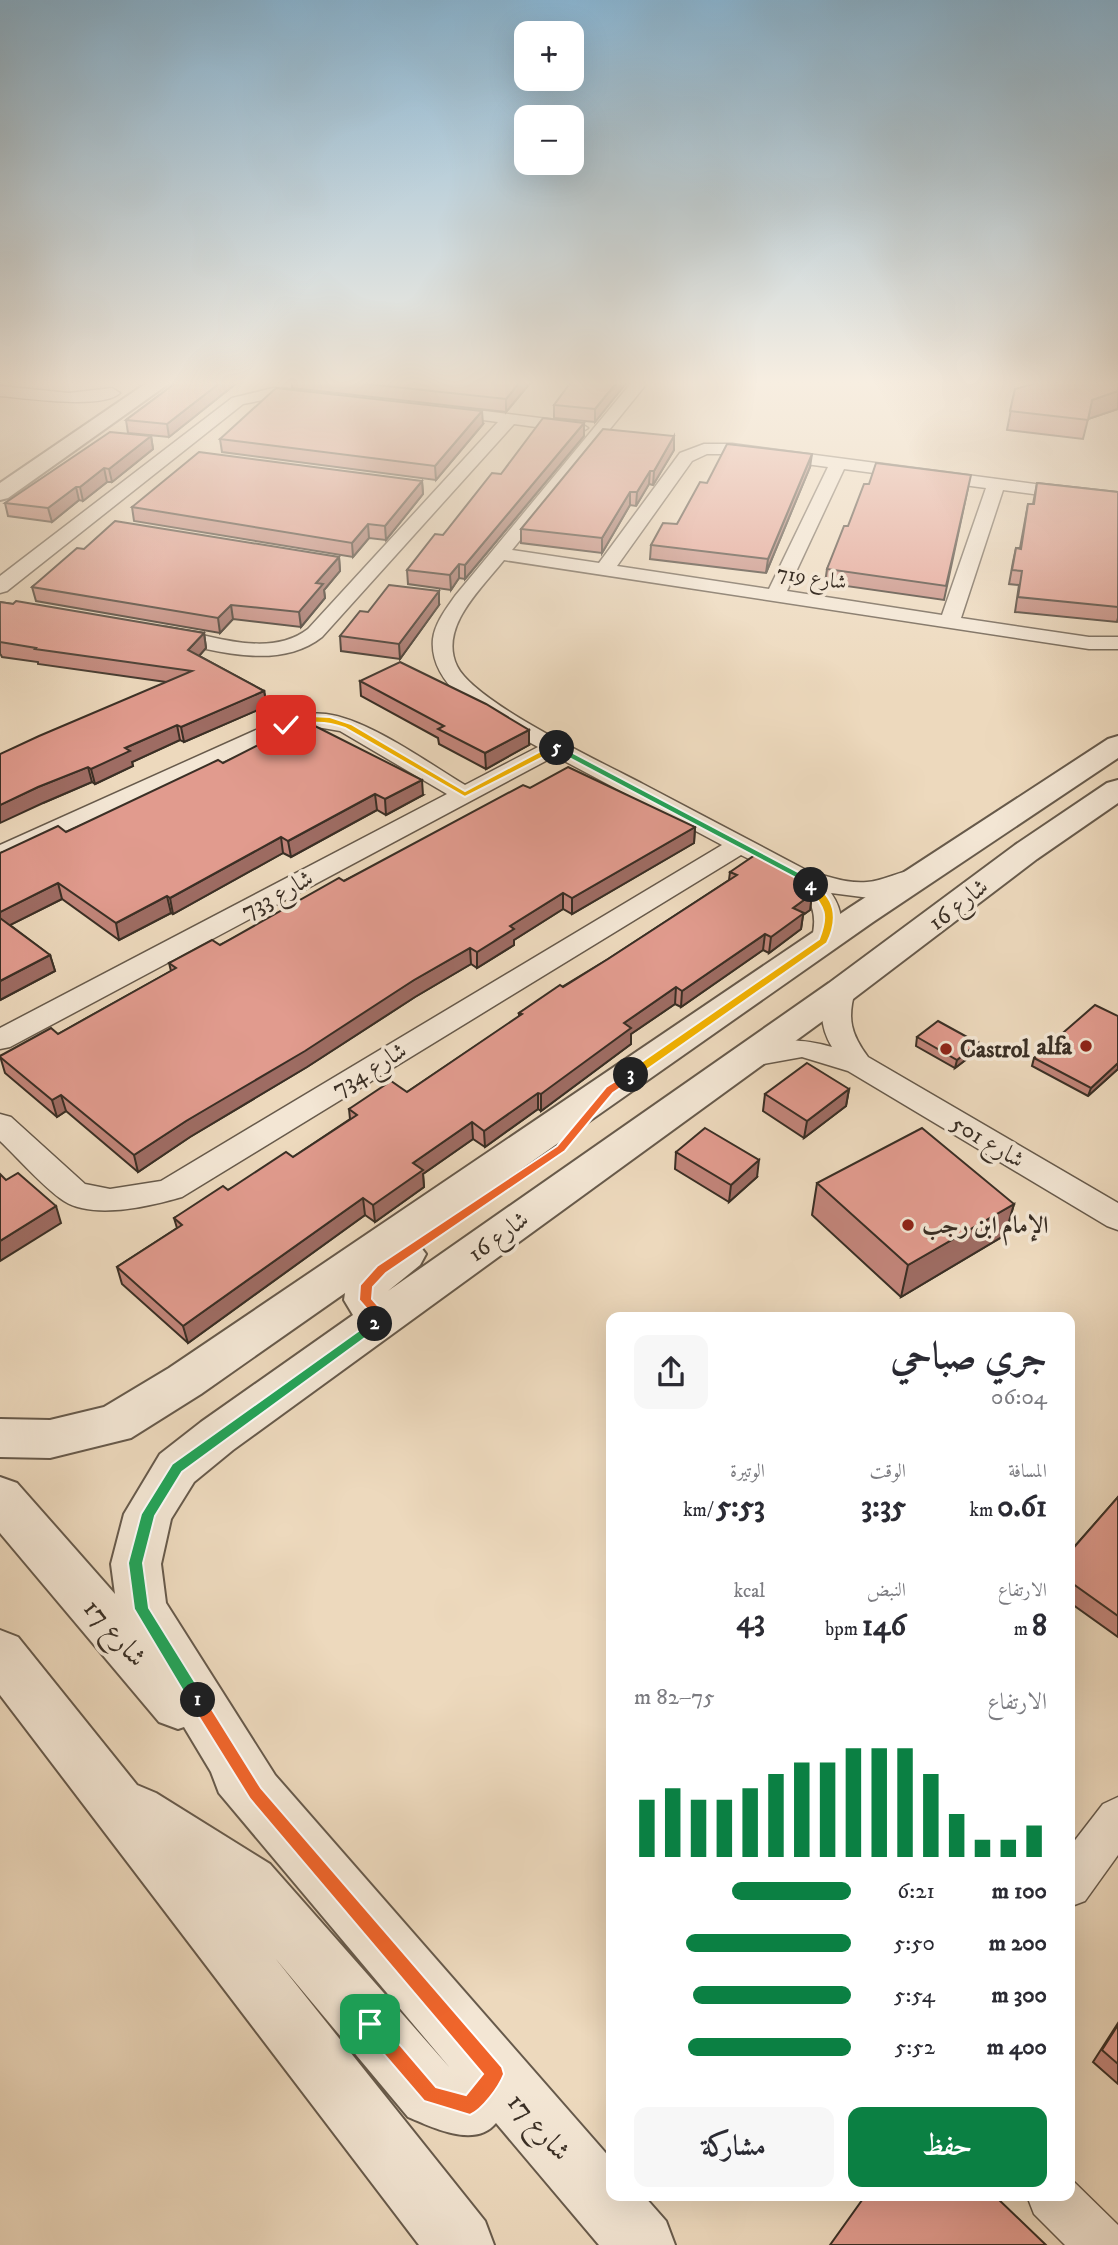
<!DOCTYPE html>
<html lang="ar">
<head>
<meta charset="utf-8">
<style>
	:root { --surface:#fff; --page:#f7f7f7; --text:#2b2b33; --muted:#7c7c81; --accent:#0b8043 }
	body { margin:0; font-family:"IM FELL DW Pica",Amiri,serif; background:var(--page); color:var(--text); direction:rtl; height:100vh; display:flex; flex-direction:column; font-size:26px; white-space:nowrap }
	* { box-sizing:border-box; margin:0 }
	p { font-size:23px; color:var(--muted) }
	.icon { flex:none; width:38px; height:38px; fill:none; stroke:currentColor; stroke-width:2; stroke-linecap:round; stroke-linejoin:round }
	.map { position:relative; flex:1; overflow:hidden; direction:ltr }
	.side { position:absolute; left:606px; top:1312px; width:469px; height:889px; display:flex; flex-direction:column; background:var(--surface); border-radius:14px; box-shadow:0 7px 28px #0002; direction:rtl }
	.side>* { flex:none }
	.buttons { position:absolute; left:514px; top:21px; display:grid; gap:14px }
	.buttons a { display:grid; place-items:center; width:70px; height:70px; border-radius:14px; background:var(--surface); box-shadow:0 7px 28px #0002; font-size:35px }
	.pin { position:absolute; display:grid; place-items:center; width:60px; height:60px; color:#fff; margin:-30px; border-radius:14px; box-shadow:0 4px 10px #0006 }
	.km { position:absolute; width:35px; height:35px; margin:-18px; border-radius:50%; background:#222; color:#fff; font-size:19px; line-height:35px; text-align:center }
	.round { display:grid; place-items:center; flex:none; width:74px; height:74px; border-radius:14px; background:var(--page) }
	.head { display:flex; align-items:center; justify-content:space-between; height:119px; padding:0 28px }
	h1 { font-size:38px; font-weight:800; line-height:52px }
	.figures { display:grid; grid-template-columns:repeat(3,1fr); gap:10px; height:119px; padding:7px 28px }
	.figures div { display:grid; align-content:center }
	.figures b { font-size:30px; font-weight:800 }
	.figures small { font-size:19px; font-weight:400 }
	.figures p { font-size:19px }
	.chart { height:196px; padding:14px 28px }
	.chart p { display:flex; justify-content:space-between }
	.chart svg { width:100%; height:126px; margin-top:7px; stroke:var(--accent); stroke-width:6 }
	.button { display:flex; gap:14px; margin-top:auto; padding:14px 28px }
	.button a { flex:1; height:80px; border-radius:14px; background:var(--accent); color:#fff; font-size:28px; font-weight:800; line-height:80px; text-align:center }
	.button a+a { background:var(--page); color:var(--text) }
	ul { padding:0 28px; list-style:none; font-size:23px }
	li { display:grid; grid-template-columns:112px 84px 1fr; align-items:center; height:52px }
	li i { height:18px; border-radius:9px; background:var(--accent) }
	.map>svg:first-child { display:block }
</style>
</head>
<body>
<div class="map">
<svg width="1118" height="2245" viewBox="0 0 1118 2245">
	<rect width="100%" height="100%" fill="#edd9bd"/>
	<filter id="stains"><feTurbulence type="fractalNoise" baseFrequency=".00286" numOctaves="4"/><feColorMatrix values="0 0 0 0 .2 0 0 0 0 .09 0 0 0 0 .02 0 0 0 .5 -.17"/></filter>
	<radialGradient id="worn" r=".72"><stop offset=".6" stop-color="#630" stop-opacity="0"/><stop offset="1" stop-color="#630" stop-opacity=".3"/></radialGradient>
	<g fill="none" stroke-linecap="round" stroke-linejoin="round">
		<g stroke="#675a4b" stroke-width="3">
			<g id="minor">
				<path d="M 632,382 L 648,382 L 512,550 L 599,563 L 680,453 L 704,444 L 732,444 L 1118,495 L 1118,505 L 1003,490 L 961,618 L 1089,637 L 1118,637 L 1118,649 L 1089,649 L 504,560 C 483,587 438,627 457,666 C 475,703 603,763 643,784 C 698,813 753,842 808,871 C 827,876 847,884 867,882 C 887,881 906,866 926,871 L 929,876 L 926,881 L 870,898 L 831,893 C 843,910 845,929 833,947 L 824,949 L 815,947 L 811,941 C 827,888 779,875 741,855 L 182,1197 C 151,1206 94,1220 64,1201 C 44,1188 18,1158 0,1141 L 0,1114 L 11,1117 L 85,1184 L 110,1189 L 161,1181 L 722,845 L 555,756 L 10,1047 L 0,1049 L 0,1028 L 447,794 L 340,731 L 317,727 L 294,730 L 0,861 L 0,845 L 278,720 C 294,716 310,712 326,714 C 368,719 428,763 465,785 L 538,747 C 501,725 428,692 433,639 C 435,623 446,609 455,596 ZM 707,454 L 732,454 L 828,467 L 769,589 L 617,566 L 692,461 ZM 844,469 L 986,488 L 942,615 L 787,591 Z"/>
				<path d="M 0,386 L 69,393 L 112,388 L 120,393 C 103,410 25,398 0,396 Z"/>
				<polygon points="273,388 309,390 317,395 309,400 273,398 243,404 7,591 0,593 0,576 232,398"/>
				<path d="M 445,406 L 580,423 L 588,428 L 580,433 L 514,424 L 322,637 C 278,672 209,650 159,637 L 156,633 L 159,629 L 166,627 C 210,635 269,659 308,629 L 498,422 L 439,414 L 437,411 Z"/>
				<path d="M 841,982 L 851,985 L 855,991 C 847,1019 851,1034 868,1057 L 1118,1203 L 1118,1230 L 1107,1226 L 848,1071 L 802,1057 L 747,1067 L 737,1065 L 733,1058 L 737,1051 C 777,1040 792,1036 832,1047 C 820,1027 818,1005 831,985 Z"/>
				<polygon points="1118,1797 1118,1855 1085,1901 1069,1907 1069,1848 1103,1804"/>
				<polygon points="1070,2178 1118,2225 1118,2245 1065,2245 1034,2214 1027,2196 1069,2196"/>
			</g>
		</g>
		<g stroke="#675a4b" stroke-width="4">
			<g id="tertiary">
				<polygon points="148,382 171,382 8,498 0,500 0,483"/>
				<path d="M 1118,736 L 1118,758 L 873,922 L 417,1242 L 426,1254 L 420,1265 L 388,1291 L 829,983 L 1015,845 L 1107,783 L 1118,780 L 1118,803 L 1037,859 L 853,999 L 233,1450 L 194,1482 L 171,1519 L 161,1564 L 166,1603 L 275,1775 L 611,2159 L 611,2196 L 644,2196 L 666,2221 L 675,2245 L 599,2245 L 496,2123 C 475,2149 432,2127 408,2117 L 275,1958 L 485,2221 L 494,2245 L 419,2245 L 0,1695 L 0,1630 L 18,1637 L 137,1785 L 156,1793 L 270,1864 L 450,2068 L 219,1793 L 211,1772 L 184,1727 L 178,1729 L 159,1722 L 0,1533 L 0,1477 L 17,1483 L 115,1594 L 111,1564 L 124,1514 L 160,1454 L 201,1422 L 353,1315 L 344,1300 L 345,1293 L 201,1394 L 131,1438 L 50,1458 L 0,1457 L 0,1419 L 50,1420 L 104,1407 L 169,1368 L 849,908 L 1108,739 Z"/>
			</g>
		</g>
		<use href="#minor" fill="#f3e6d4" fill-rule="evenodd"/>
		<use href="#tertiary" fill="#f3e6d4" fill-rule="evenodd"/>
	</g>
	<g fill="#c2857a" stroke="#3a2f25" stroke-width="2">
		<polygon points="177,382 238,382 169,437 128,433 126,420"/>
		<polygon points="292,382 531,382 506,412 292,388"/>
		<polygon points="627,382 595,422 554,418 554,405"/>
		<polygon points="1118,382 1118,409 1088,419 1083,439 1007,430 1015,389"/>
		<polygon points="483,424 436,480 222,452 220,439"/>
		<polygon points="151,436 153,449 112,482 107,482 83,501 79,500 52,522 8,516 5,503"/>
		<polygon points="584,436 465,579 459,578 451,590 408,584 407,570 443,535 501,474"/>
		<polygon points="674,436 674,450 653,485 649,484 636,506 630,505 602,553 521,543 521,529"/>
		<polygon points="810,467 766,573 650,559 651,545 677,524 707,483"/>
		<polygon points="422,481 423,494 386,540 369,538 353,557 134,521 132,507"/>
		<polygon points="1037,483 1118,492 1118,618 1117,622 1015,612 1019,585 1009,584 1013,562 1016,548 1020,548 1028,504 1033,504"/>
		<polygon points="968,488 944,600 825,583 827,569 848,526"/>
		<polygon points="84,549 339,557 340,571 324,590 325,598 301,627 233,619 220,633 36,601 32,587"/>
		<polygon points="0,602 204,633 206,648 199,656 264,691 267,706 184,742 180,740 132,762 133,766 95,784 92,782 43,803 166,682 38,664 38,662 2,657 1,655 0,654"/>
		<polygon points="439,605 400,659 341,651 340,636 368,612"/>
		<polygon points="360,681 529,745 486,769 439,744 438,738 361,696"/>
		<polygon points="223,763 423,795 386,815 377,810 291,857 283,853 173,914 171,913 119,940 62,899 10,925 50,955 55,971 0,1000 0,853 66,832"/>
		<polygon points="530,788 695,827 694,843 572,914 563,909 514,940 514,945 477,968 471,964 415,997 307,1067 190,1137 138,1172 66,1111 57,1117 5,1073 0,1056 58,1034 171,971 169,963 220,945 344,881"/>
		<polygon points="730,872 812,894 810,910 803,915 801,929 769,953 763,950 681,1007 675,1004 631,1034 631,1044 541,1111 538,1109 485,1147 473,1139 423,1174 424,1187 375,1222 365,1215 188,1343 122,1284 117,1267 177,1228 174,1218 228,1190 293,1157 350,1119 349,1109 407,1092 519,1017 519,1013 608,959 729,880"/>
		<polygon points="1118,1016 1118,1069 1088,1096 1032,1066 1034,1058"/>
		<polygon points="917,1037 978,1043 976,1052 955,1068 916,1046"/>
		<polygon points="849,1089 846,1106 804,1138 763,1111 765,1094"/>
		<polygon points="676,1152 757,1177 729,1202 675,1169"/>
		<polygon points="817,1183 1014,1204 1005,1235 901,1297 812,1215"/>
		<polygon points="1118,1497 1118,1637 1069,1602 1069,1553"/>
		<polygon points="1118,2023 1118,2084 1093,2062"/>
	</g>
	<g fill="#9e6c63" stroke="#3a2f25" stroke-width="2">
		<polygon points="221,382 238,382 169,437 167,424"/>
		<polygon points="520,382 531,382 506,412 506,399"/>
		<polygon points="617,382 627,382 595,422 595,409"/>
		<polygon points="1118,391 1118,409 1088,419 1092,400"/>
		<polygon points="482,411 483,424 436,480 435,466"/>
		<polygon points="584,423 584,436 465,579 465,565"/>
		<polygon points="151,436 153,449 112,482 109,469"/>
		<polygon points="674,436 674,450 653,485 654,471"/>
		<polygon points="812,454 810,467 766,573 768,559"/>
		<polygon points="104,468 107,482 83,501 80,487"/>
		<polygon points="650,471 649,484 636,506 637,492"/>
		<polygon points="422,481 423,494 386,540 385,526"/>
		<polygon points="76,487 79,500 52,522 48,508"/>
		<polygon points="630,492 630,505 602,553 602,538"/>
		<polygon points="368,524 369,538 353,557 352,543"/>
		<polygon points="339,557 340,571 324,590 325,598 301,627 299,612 316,583"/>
		<polygon points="459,564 459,578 451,590 450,575"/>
		<polygon points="439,591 439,605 400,659 399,644"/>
		<polygon points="231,605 233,619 220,633 218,618"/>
		<polygon points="204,633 206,648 191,665 188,650"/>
		<polygon points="264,691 267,706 184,742 181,727"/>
		<polygon points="177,725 180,740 132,762 133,766 95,784 91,769 125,748"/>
		<polygon points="529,730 529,745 486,769 485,753"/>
		<polygon points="88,767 92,782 43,803 0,823 0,805 38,787"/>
		<polygon points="422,780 423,795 386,815 385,799"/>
		<polygon points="375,794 377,810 291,857 288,841"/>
		<polygon points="695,827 694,843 572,914 572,898"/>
		<polygon points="281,837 283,853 173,914 170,898"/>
		<polygon points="58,883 62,899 0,930 0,912"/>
		<polygon points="563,893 563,909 514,940 514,945 477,968 477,952 510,926"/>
		<polygon points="812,894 810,910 803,915 801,929 769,953 771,937 793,908"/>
		<polygon points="167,896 171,913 119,940 116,923"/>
		<polygon points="765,934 763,950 681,1007 682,991"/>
		<polygon points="470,948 471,964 415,997 307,1067 190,1137 138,1172 134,1155 186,1121 414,980"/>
		<polygon points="50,955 55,971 0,1000 0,981"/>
		<polygon points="676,987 675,1004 631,1034 631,1044 541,1111 541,1094 624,1023"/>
		<polygon points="978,1043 976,1052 955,1068 957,1060"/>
		<polygon points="1118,1063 1118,1069 1088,1096 1091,1088"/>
		<polygon points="849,1089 846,1106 804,1138 807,1121"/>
		<polygon points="538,1093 538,1109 485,1147 484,1131"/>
		<polygon points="61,1095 66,1111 57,1117 52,1100"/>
		<polygon points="472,1122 473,1139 423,1174 424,1187 375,1222 373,1205 413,1163"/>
		<polygon points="759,1160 757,1177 729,1202 731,1185"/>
		<polygon points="363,1198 365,1215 188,1343 183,1326"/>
		<polygon points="1014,1204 1005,1235 901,1297 908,1265"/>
		<polygon points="56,1206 61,1223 0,1261 0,1241"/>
	</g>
	<g fill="#e19b8e" stroke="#3a2f25" stroke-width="2">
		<polygon points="177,382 221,382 167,424 126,420"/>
		<polygon points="349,382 520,382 506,399"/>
		<polygon points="571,382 617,382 595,409 554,405"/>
		<polygon points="1040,382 1118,382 1118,391 1092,400 1088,420 1010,411 1015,389"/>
		<polygon points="276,388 482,411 435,466 220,439"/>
		<polygon points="543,418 584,423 465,565 459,564 450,575 407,570 435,534 443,535 492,473 501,474"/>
		<polygon points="603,429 674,436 654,471 650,471 637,492 630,492 602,538 521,529"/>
		<polygon points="110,432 151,436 109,469 104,468 80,487 76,487 48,508 5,503"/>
		<polygon points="727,444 812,454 768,559 651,545 663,523 677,524 700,482 707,483"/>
		<polygon points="199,452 422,481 385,526 368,524 352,543 132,507"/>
		<polygon points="876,463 971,475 946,586 827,569 844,526 848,526 864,484 869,484"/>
		<polygon points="1037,483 1118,492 1118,607 1018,597 1022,571 1012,570 1016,548 1021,549 1028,504 1034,504"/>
		<polygon points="115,521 339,557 316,583 323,584 299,612 231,605 218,618 32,587 77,548 84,549"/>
		<polygon points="389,585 439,591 399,644 340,636 360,611 368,612"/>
		<polygon points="16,601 204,633 188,650 264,691 181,727 177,725 125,748 130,751 91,769 88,767 38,787 0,805 0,754 39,736 192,671 35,649 36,648 0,642 0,602 13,604"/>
		<polygon points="400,662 486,704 529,730 485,753 438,729 444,726 360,681"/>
		<polygon points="305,721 422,780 385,799 375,794 288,841 281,837 170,898 167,896 116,923 58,883 0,912 0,853 58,826 66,832 218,760 223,763"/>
		<polygon points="568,767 695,827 572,898 563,893 510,926 514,929 477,952 470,948 414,980 305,1051 186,1121 134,1155 61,1095 52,1100 0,1057 0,1056 51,1028 58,1034 176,968 169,963 212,940 220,945 339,878 344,881 523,785 530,788"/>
		<polygon points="758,853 798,873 806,881 812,894 793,908 804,913 771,937 765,934 682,991 676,987 624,1023 631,1028 541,1094 538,1093 484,1131 472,1122 413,1163 423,1170 373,1205 363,1198 183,1326 117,1267 182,1225 174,1218 223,1186 228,1190 286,1152 293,1157 357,1115 349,1109 391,1081 407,1092 522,1014 519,1013 560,985 563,987 608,959 737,875 730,872"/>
		<polygon points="0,918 50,955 0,981"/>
		<polygon points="1095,1005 1118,1016 1118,1063 1091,1088 1034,1058"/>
		<polygon points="938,1021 978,1043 957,1060 917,1037"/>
		<polygon points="807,1063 849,1089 807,1121 765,1094"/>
		<polygon points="705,1128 759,1160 731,1185 676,1152"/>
		<polygon points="922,1128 1014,1204 908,1265 817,1183"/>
		<polygon points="18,1173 56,1206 0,1241 0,1174 6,1180"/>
		<polygon points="1118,1497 1118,1616 1069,1581 1069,1553"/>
		<polygon points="1118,2025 1118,2064 1102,2050"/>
		<polygon points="865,2196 995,2196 1046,2245 830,2245"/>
	</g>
	<linearGradient id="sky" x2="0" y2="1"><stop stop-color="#89b6d4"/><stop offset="0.55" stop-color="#f7eee1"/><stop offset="1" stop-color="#f7eee1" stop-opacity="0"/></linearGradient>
	<rect width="1118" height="696" fill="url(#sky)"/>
	<path fill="#f0652b" stroke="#fff" stroke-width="2" d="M 198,1693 L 203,1695 L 261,1788 L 502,2067 L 504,2074 C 499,2087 483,2109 470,2115 L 424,2101 L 364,2031 L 361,2024 L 364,2018 L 370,2015 L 377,2018 L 436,2087 L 466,2095 L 483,2074 L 250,1799 L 192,1706 L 190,1700 L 192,1695 Z"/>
	<polygon fill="#22a559" stroke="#fff" stroke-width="2" points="375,1319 382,1324 380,1327 182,1472 155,1516 143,1563 149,1608 203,1695 206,1700 203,1706 198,1708 192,1706 134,1609 128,1563 141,1514 172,1464"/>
	<polygon fill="#f0652b" stroke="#fff" stroke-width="2" points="631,1071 636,1075 635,1078 613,1093 565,1151 386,1273 373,1287 372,1299 389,1318 380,1327 371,1327 369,1324 374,1317 359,1300 360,1285 377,1266 557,1146 606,1087"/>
	<path fill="#f5b400" stroke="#fff" stroke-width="2" d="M 811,883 C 836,896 839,919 827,943 L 635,1078 L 627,1078 L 627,1072 L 819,939 C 830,912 823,907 806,885 Z"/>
	<polygon fill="#22a559" stroke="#fff" stroke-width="2" points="554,746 560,746 802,874 815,885 807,888 796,878 554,750"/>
	<path fill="#f5b400" stroke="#fff" stroke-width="2" d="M 310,716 L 330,717 L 351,724 L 465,791 L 552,745 L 561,748 L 465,797 L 345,728 C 323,720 308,722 286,728 L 282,725 Z"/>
	<g fill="#8f2418" stroke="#f3e6d4" stroke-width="2.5">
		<circle cx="1086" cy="1046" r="7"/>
		<circle cx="946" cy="1049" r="7"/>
		<circle cx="908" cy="1225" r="7"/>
	</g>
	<g text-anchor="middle" stroke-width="7" stroke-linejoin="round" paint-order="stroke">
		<g font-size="21" fill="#3a2f25" stroke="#f3e6d4">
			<text transform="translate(812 577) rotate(9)" y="7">شارع 719</text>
		</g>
		<g font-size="24" fill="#3a2f25" stroke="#f3e6d4">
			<text transform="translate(277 894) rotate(-28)" y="8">شارع 733</text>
			<text transform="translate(958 904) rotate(-38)" y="8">شارع 16</text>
			<text transform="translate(369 1069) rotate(-31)" y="8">شارع 734</text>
			<text transform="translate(988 1141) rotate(31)" y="8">شارع 501</text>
			<text transform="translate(498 1236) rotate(-36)" y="8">شارع 16</text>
		</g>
		<g font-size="24" font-weight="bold" fill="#3a2f25" stroke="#f3e6d4" text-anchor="start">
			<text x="1072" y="1054" text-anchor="end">alfa</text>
			<text x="960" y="1057">Castrol</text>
			<text x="922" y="1233">الإمام ابن رجب</text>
		</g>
		<g font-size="28" fill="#3a2f25" stroke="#f3e6d4">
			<text transform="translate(116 1632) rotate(49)" y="10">شارع 17</text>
			<text transform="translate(540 2126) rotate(49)" y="10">شارع 17</text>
		</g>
	</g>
	<rect width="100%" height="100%" filter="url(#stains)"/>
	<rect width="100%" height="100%" fill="url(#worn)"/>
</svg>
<div class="buttons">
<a>+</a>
<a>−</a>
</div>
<div class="pin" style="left:370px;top:2024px;background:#1e9e55"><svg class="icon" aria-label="arrive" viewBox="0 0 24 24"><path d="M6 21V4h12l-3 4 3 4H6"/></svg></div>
<div class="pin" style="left:286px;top:725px;background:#d93025"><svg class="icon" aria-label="check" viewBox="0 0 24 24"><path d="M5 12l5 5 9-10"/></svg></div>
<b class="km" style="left:198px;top:1700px">1</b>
<b class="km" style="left:375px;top:1324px">2</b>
<b class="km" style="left:631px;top:1075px">3</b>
<b class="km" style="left:811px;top:885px">4</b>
<b class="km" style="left:557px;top:748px">5</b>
<section class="side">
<div class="head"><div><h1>جري صباحي</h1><p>06:04</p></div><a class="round"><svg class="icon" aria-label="share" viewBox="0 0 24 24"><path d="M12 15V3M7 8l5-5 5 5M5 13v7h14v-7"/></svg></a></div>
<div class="figures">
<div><p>المسافة</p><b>0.61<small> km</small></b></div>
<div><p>الوقت</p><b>3:35</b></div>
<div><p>الوتيرة</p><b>5:53<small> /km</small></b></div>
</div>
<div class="figures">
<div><p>الارتفاع</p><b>8<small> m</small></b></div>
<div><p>النبض</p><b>146<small> bpm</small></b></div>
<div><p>kcal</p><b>43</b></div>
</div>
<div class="chart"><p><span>الارتفاع</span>75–82 m</p>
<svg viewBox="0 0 160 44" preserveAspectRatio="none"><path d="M5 44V24M15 44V20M25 44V24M35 44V24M45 44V20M55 44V15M65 44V11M75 44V11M85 44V6M95 44V6M105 44V6M115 44V15M125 44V29M135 44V38M145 44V38M155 44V33"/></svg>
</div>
<ul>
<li><b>100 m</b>6:21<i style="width:55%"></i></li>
<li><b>200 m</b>5:50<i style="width:76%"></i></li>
<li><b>300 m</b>5:54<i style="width:73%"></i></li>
<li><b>400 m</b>5:52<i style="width:75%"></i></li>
</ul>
<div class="button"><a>حفظ</a><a>مشاركة</a></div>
</section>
</div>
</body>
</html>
